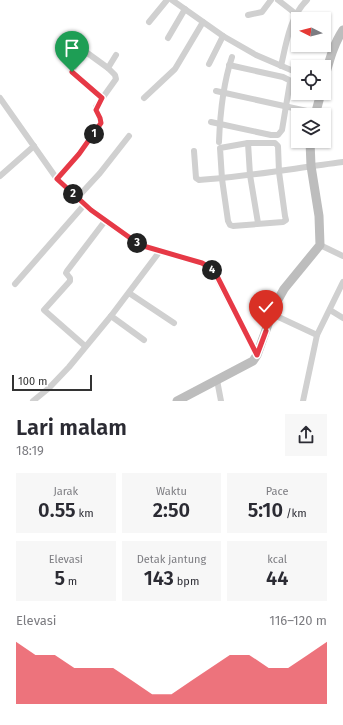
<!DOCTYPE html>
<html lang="id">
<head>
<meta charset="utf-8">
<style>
	:root { --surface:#fff; --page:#f7f7f7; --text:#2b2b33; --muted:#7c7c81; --accent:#e63946 }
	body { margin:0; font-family:"Fira Sans",sans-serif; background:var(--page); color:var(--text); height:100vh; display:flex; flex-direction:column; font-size:15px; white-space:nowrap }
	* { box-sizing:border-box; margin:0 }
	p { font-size:13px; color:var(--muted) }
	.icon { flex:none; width:22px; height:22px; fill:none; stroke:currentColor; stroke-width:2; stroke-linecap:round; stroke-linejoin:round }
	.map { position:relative; height:401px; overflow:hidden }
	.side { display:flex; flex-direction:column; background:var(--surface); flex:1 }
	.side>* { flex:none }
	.needle { width:26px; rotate:276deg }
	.buttons { position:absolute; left:291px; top:12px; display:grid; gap:8px }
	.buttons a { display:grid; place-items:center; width:40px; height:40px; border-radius:0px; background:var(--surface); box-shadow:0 1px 3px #0004; font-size:20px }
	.scale { position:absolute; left:12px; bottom:10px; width:80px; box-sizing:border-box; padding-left:4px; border:2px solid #333; border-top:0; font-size:11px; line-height:14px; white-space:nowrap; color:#333; -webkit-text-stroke:3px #fff; paint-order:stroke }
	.pin { position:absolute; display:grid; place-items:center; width:34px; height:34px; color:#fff; margin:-41px -17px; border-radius:50% 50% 50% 0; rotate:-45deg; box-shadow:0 0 4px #0007 }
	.pin .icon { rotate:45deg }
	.km { position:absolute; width:20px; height:20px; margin:-10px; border-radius:50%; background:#222; color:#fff; font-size:11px; line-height:20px; text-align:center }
	.round { display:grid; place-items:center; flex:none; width:42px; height:42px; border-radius:0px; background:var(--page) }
	.overview { display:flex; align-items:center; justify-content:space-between; height:68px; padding:0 16px }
	h1 { font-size:22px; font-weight:600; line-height:30px }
	.figures { display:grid; grid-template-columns:repeat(3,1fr); gap:6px; height:68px; padding:4px 16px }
	.figures div { display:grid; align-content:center; border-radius:0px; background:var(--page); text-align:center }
	.figures b { font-size:20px; font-weight:600 }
	.figures small { font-size:11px; font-weight:400 }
	.figures p { font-size:11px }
	.chart { height:112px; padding:8px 16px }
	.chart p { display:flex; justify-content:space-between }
	.chart svg { width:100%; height:72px; margin-top:4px; fill:var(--accent); opacity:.7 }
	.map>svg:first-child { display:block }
</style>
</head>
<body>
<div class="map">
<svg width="343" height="401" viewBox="0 0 343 401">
	<rect width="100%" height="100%" fill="#fff"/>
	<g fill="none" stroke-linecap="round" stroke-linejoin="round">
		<g stroke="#d0d0d0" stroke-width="6">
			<polyline points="172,0 223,36 256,55 298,73"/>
			<polyline points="278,0 296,14"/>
			<polyline points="248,15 262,12 271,0"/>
			<polyline points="149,22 167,0"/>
			<polyline points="168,38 185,9"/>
			<polyline points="209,64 223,36"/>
			<path d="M 281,66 C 286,44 290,16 307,0"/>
			<polyline points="216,91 316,113"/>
			<polyline points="0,98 57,179 85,204 105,221 140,245 202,263 211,269 217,278 257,355"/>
			<polyline points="102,98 74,74 72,70 84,53 86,52 108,68"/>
			<polyline points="144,98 175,69 203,22"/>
			<polyline points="211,122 271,135 278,135 282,130 290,82 289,80 283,77 229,65"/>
			<path d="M 219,142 C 220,114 223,84 232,57"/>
			<polygon points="248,143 275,143 278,146 279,172 285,216 286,220 283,222 233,226 230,225 228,221 222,179 220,148"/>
			<polyline points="248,143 250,175 258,223"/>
			<path d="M 194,151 L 196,178 L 199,180 C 247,177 295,168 343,162"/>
			<polyline points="0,176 34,146"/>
			<path d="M 57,179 L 79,154 L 101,123 C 101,117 95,113 96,107 L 116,79 L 115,75 L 108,68 L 116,55"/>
			<polyline points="77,198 100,173 129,136"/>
			<polyline points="320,245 343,256"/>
			<polyline points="15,284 85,204"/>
			<polyline points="129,293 174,323"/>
			<polyline points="330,310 343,318"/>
			<polyline points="272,314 317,335"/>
			<polyline points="111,316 144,340"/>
			<polyline points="85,346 44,310 70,281 70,278 66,273 67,271 105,221"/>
			<polyline points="217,380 221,401"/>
			<polyline points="33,401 49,388 69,367 111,316 160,251"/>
			<polyline points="303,401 317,335 343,282"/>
		</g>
		<g stroke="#bdbdbd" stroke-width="9">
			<path d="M 324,80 C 329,62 333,45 343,30"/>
			<polyline points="315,115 321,93"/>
			<polyline points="177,401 253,361 257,355 275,305 284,289 320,245 319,216 311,166 310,141"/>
		</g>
	</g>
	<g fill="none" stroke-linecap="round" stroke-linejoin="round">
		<g stroke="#fff" stroke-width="8">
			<polyline id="route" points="72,72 102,98 96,110 100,118 101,123 79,154 57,179 91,210 140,245 202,263 212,269 218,278 257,355 266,331"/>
		</g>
		<use href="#route" stroke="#e63946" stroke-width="5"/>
	</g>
</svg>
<div class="buttons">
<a><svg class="needle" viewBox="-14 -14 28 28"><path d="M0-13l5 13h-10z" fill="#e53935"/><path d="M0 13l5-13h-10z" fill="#7c7c81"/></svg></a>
<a><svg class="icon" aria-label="locate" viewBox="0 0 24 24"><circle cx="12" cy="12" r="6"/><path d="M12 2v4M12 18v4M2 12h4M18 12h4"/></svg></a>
<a><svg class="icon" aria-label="layers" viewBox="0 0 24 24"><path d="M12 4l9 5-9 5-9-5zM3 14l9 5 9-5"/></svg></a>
</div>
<div class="scale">100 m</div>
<div class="pin" style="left:72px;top:72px;background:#1e9e55"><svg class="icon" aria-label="arrive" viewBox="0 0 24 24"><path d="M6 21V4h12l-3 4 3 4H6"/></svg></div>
<div class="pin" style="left:266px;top:331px;background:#d93025"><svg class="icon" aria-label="check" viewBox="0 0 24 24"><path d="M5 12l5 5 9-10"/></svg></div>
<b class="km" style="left:94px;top:134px">1</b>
<b class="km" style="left:73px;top:194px">2</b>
<b class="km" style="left:137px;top:243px">3</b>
<b class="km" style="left:212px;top:270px">4</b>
</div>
<section class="side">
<div class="overview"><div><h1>Lari malam</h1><p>18:19</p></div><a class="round"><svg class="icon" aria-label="share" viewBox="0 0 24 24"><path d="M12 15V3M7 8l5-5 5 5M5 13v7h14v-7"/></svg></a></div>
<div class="figures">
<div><p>Jarak</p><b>0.55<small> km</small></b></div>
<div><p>Waktu</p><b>2:50</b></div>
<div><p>Pace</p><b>5:10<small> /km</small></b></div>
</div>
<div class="figures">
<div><p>Elevasi</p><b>5<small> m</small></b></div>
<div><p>Detak jantung</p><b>143<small> bpm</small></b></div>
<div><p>kcal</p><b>44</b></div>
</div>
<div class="chart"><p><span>Elevasi</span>116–120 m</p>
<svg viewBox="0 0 160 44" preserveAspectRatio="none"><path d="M0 44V6L10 14L20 14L30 22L40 22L50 22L60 30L70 38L80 38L90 30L100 22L110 14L120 14L130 22L140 22L150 14L160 6V44z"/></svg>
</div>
</section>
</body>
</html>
